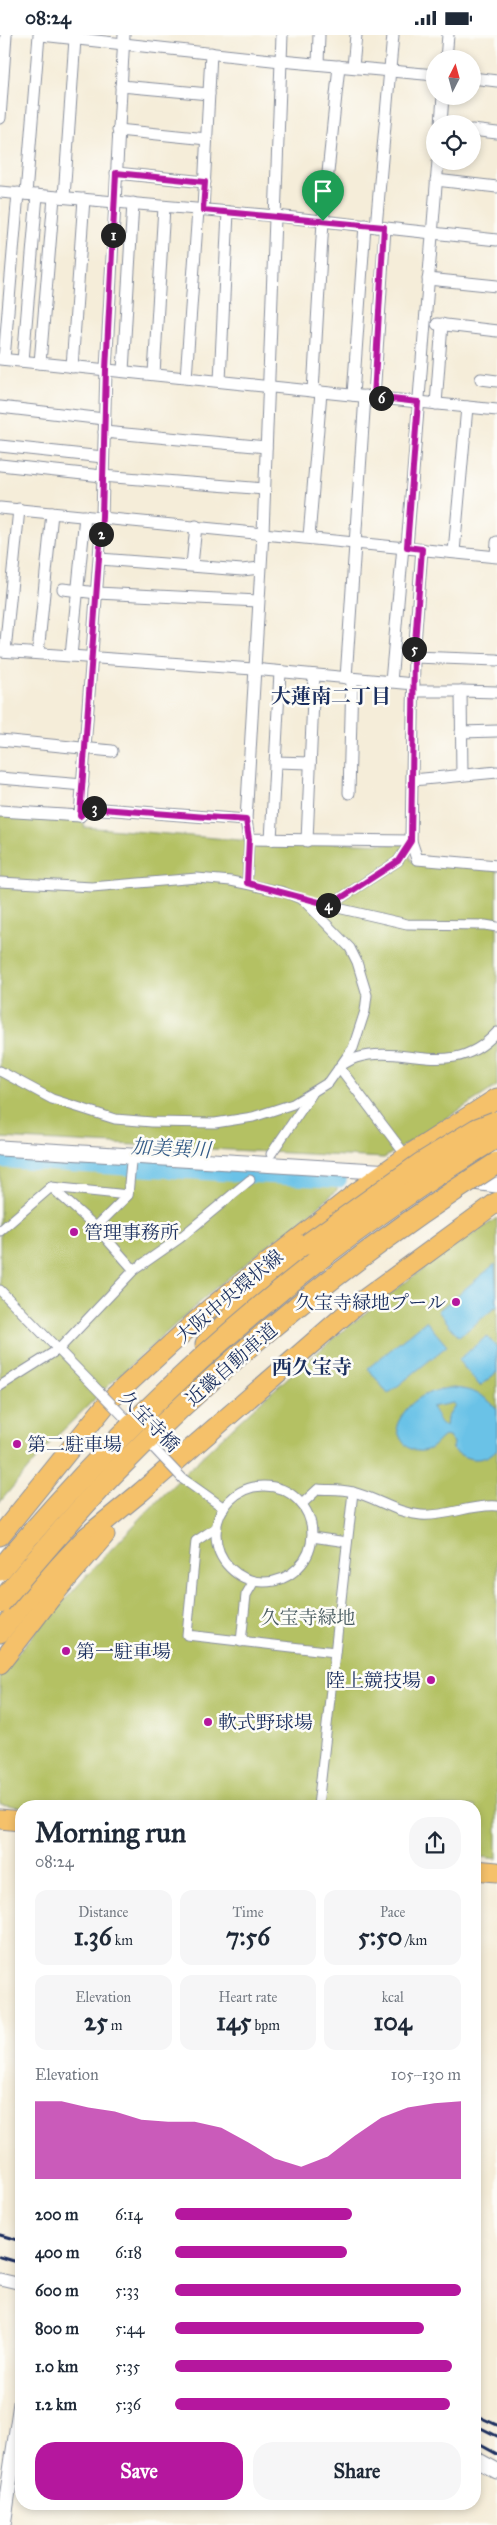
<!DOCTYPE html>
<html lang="en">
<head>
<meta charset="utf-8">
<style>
	:root { --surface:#fff; --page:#f6f6f7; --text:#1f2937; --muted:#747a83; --accent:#b5179e }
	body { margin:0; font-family:"IM FELL Great Primer","Noto Serif JP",serif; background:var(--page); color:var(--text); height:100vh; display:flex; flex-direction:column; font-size:19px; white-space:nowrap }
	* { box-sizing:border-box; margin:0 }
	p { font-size:16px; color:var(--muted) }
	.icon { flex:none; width:28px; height:28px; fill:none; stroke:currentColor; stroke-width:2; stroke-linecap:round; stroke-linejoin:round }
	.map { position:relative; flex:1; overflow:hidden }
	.side { position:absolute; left:15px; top:1765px; width:466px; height:710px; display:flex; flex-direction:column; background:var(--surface); border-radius:20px; box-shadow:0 2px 8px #0003 }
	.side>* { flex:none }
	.needle { width:32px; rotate:6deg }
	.controls { position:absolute; left:426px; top:15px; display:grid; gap:10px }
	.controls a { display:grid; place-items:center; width:55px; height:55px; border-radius:50%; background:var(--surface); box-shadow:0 2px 8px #0003; font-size:25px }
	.pin { position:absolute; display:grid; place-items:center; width:42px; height:42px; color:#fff; margin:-51px -21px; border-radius:50% 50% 50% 0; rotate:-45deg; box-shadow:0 0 5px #0007 }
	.pin .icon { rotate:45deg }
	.km { position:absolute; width:25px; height:25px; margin:-12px; border-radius:50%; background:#222; color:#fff; font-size:14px; line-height:25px; text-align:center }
	.round { display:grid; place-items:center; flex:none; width:52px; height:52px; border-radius:20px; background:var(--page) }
	.headline { display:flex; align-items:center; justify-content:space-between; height:85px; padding:0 20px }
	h1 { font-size:28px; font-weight:700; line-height:38px }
	.stats { display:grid; grid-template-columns:repeat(3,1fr); gap:8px; height:85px; padding:5px 20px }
	.stats div { display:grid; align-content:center; border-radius:12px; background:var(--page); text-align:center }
	.stats b { font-size:25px; font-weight:700 }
	.stats small { font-size:14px; font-weight:400 }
	.stats p { font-size:14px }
	.chart { height:140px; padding:10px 20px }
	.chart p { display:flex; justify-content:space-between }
	.chart svg { width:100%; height:90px; margin-top:5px; fill:var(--accent); opacity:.7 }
	.cta { display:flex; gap:10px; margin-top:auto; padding:10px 20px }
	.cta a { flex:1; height:58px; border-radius:20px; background:var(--accent); color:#fff; font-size:20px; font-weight:700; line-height:58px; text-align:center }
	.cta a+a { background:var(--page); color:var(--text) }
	ul { padding:0 20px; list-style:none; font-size:16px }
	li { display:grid; grid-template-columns:80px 60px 1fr; align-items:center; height:38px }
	li i { height:12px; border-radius:6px; background:var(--accent) }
	.status { display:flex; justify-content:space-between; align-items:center; height:35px; padding:0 25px; background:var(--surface); direction:ltr }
	.status svg { height:14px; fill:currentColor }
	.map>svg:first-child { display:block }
</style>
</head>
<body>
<div class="status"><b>08:24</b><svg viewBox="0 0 49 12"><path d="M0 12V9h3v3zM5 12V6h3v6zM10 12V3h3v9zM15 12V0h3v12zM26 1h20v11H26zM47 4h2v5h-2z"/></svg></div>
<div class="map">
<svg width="497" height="2490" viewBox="0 0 497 2490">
	<rect width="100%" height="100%" fill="#fdfcf7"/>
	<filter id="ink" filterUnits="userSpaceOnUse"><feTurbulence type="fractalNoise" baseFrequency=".02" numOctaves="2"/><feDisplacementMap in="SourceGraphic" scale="10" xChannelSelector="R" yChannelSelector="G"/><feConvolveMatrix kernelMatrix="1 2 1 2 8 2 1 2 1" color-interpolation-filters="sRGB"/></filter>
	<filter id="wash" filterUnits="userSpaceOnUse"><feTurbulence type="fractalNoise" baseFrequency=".0096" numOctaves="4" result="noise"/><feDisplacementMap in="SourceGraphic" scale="20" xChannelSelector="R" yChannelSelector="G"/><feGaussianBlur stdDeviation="1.12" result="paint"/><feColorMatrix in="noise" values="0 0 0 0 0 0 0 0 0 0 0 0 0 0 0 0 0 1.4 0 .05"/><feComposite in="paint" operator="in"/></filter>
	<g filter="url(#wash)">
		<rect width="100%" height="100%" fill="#f5edd9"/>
		<g fill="#b4c163" stroke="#687860">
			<polygon points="0,779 84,784 84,792 251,806 407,809 411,826 497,835 497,1051 384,1123 0,1103"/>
			<polygon points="0,1128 337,1146 337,1155 285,1200 281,1200 212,1256 108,1351 50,1408 0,1467"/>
			<path d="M 497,1183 L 497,1824 L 475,1821 L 475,1771 L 21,1772 L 0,1769 L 0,1641 L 4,1634 C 151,1463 307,1307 497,1183 Z"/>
		</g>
		<g fill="#6ac2e7" stroke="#4278a2" fill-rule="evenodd">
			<polygon points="495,1229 497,1271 459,1302 438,1276"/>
			<polygon points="426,1286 447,1311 388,1359 368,1333"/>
			<polygon points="487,1301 497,1313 497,1337 480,1351 458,1325"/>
			<path d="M 448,1353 C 468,1353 483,1358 497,1374 L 497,1414 C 484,1429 464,1426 452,1413 L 453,1408 L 449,1402 L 444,1401 C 438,1405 435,1411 429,1414 C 411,1422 398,1406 397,1390 C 407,1367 424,1357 448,1353 ZM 453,1368 L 455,1371 L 447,1383 L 446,1391 L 442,1390 L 432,1372 Z"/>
		</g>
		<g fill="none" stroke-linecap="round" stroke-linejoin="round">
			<polyline stroke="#6ac2e7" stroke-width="18" points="0,1124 338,1144"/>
		</g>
	</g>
	<g filter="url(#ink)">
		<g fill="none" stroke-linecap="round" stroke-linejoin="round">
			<g stroke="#888e9c" stroke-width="11">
				<g id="pedestrian">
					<polyline points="0,847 92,852 197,843 231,846 284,857 303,865 350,913 357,927 367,960 365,976 353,1013 329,1047 293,1069 253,1082 215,1088 152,1087 115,1084 52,1064 0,1036"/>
					<polyline points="247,848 249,804"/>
					<polyline points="303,865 407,889 485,890 497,892"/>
					<polyline points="330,870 398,826 411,806"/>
					<path d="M 401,1114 L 339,1032 C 344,1029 350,1025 356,1023 C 405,1008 452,1047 497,997"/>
					<polyline points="271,1119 312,1059"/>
					<polyline points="51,1152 96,1192 134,1235"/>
					<polyline points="128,1160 131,1127"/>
					<polyline points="0,1196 51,1152 128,1160 96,1192"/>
					<polyline points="0,1255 94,1351"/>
					<polyline points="0,1351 59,1314 134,1235 180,1203 250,1145"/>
					<polyline points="183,1444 224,1473"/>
					<circle cx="264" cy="1499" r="48"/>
					<path d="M 302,1469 L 318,1454 C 329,1455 342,1454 353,1457 C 377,1463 396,1478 421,1480 C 447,1482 471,1469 497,1471"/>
					<polyline points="217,1492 196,1506 187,1600 335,1617"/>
					<polyline points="312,1502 347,1507"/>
					<polyline points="241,1607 246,1560 254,1546"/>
					<polyline points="318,1771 353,1457"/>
				</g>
			</g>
			<g stroke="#888e9c" stroke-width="13">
				<g id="minor">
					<polyline points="41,0 281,26 435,40"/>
					<polyline points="282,0 263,498 246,785 249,804 411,806"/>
					<polyline points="446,24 448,0"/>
					<polyline points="318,29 319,0"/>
					<polyline points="353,32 356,0"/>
					<polyline points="472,43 497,46"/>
					<polyline points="121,51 209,59"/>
					<polyline points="0,83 6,0"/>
					<polyline points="441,89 443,61"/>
					<polyline points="118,95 207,104"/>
					<polyline points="472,95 497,98"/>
					<polyline points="116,138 205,147"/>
					<polyline points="436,145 497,152"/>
					<polyline points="0,157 276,181 497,205"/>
					<polyline points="26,159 39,0"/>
					<polyline points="64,162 75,4"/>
					<polyline points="203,175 211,18"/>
					<polyline points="376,192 393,0"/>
					<polyline points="428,244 497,251"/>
					<polyline points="437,289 497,296"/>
					<polyline points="0,324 497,375"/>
					<polyline points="4,324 18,158"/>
					<polyline points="23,326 37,160"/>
					<polyline points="40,328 54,162"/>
					<polyline points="72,332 84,164"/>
					<polyline points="123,336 133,168"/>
					<polyline points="154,339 164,172"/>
					<polyline points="186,343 198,175"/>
					<polyline points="481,344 497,346"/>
					<polyline points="220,346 228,177"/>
					<polyline points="313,356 323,186 339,31"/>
					<polyline points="353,360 365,190"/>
					<polyline points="374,362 385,193"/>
					<polyline points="436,369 442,289"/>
					<polyline points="0,372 104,384"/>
					<polyline points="104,397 266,412"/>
					<polyline points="0,411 103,422"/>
					<polyline points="0,430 102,441 265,454"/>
					<polyline points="0,473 497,522"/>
					<polyline points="309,502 321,357"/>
					<polyline points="407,512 438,126"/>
					<polyline points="422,514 414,622 411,806 417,824 497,831"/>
					<polyline points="454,517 467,372"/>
					<polyline points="496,521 497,507"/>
					<polyline points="100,524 242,535 260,533"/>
					<polyline points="192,530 196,491"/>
					<polyline points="63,554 97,558 258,566"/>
					<polyline points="0,616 253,634 414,649"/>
					<polyline points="5,616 19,474"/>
					<polyline points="38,618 52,478"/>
					<polyline points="71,621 85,481"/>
					<polyline points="414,622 497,625"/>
					<polyline points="346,643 365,361"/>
					<polyline points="391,647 403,511"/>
					<polyline points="414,656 461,656"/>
					<polyline points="461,697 497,696"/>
					<polyline points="0,705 112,716"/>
					<polyline points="275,727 310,728"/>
					<polyline points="462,740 461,656 497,657"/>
					<polyline points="0,743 83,750"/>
					<polyline points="413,745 497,737"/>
					<polyline points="349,758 352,643"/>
					<polyline points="0,776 80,781 89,773 246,785"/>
					<polyline points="80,781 102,482 106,335 124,0"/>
					<polyline points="271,805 280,637"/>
					<polyline points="307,806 314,640"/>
					<polyline points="0,2244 21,2249"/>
				</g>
			</g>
			<g stroke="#888e9c" stroke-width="17">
				<g id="tertiary">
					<polyline points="0,1113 391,1137"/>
					<polyline points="466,1146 497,1150"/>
					<polyline points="475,2424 497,2436"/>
					<polyline points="3,2490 21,2368"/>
				</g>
			</g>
			<g stroke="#888e9c" stroke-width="21">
				<g id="primary">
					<polyline points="0,1501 109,1366 209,1274 357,1157 410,1119 497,1063"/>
					<polyline points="0,1598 23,1569 86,1502 141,1457 355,1271 497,1167"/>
					<polyline points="0,1629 51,1563 105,1500"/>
					<polyline points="0,1784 21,1786"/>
					<polyline points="475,1835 497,1837"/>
				</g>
			</g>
			<g stroke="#888e9c" stroke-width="23">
				<polyline id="motorway" points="206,1309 272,1240 308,1209"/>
			</g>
			<use href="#pedestrian" stroke="#fff" stroke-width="9"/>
			<use href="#minor" stroke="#fff" stroke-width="11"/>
			<use href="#tertiary" stroke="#fff" stroke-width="15"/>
			<use href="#primary" stroke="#f5c16b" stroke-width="19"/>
			<use href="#motorway" stroke="#f5c16b" stroke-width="21"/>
			<g stroke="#1b2f5e" stroke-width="3">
				<polyline points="0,2200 21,2206"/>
				<polyline points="0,2222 21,2228"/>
				<polyline points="475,2380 497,2390"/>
				<polyline points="475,2390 497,2401"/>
				<polyline points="475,2407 497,2419"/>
			</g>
			<g stroke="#888e9c" stroke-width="11" stroke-linecap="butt">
				<g id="pedestrian-bridge">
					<polyline points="94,1351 132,1390"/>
					<polyline points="146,1405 183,1444"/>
				</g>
			</g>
			<g stroke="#888e9c" stroke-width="23" stroke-linecap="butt">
				<g id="motorway-bridge">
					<polyline points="308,1209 420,1129 477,1094 495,1087"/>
					<path d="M 0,1535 C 141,1366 308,1216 497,1102"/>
					<path d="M 0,1568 C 36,1525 73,1481 112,1440 C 228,1321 357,1217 497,1128"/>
				</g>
			</g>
			<use href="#pedestrian-bridge" stroke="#fff" stroke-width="9"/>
			<use href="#motorway-bridge" stroke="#f5c16b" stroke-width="21"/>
		</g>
	</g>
	<g fill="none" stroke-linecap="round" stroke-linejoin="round" filter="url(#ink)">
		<g stroke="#fff" stroke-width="10">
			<polygon id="route" points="116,138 205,147 203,175 384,192 374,362 418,367 407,512 422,514 414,622 411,806 398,826 330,870 247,848 249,804 246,785 89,773 80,781 102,482 106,335"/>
		</g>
		<use href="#route" stroke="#b5179e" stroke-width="6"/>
	</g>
	<g fill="#b5179e" stroke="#fdfcf7" stroke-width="2">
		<circle cx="74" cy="1197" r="5"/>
		<circle cx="456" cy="1267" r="5"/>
		<circle cx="17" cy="1409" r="5"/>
		<circle cx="66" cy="1616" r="5"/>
		<circle cx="431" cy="1645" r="5"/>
		<circle cx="208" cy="1687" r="5"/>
	</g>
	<g text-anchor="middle" stroke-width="5" stroke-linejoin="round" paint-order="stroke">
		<g font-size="19" fill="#1b2f5e" stroke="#fdfcf7" text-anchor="start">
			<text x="84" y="1204">管理事務所</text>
			<text x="446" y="1274" text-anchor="end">久宝寺緑地プール</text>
			<text x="27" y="1416">第二駐車場</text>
			<text x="76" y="1623">第一駐車場</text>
			<text x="421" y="1652" text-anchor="end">陸上競技場</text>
			<text x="218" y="1694">軟式野球場</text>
		</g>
		<g font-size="19" fill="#1b2f5e" stroke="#fdfcf7">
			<text transform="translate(229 1261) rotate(-40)" y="7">大阪中央環状線</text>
			<text transform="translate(231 1329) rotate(-41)" y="7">近畿自動車道</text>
			<text transform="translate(150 1386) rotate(46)" y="7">久宝寺橋</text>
		</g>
		<g font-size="19" fill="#495b60" stroke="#fdfcf7">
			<text x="308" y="1589">久宝寺緑地</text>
		</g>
		<g font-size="20" font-weight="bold" fill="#1b2f5e" stroke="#fdfcf7">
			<text x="331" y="668">大蓮南二丁目</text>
			<text x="312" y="1339">西久宝寺</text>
		</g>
		<g font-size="20" font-style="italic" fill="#335b87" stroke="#fdfcf7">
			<text transform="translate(171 1113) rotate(3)" y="7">加美巽川</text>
		</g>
	</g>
</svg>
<div class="controls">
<a><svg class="needle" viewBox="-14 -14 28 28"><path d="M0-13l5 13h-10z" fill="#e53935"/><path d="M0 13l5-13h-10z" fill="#747a83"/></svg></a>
<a><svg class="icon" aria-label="locate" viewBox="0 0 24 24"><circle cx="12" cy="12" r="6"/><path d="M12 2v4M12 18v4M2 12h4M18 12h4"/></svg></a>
</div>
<div class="pin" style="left:323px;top:186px;background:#1e9e55"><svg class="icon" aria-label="arrive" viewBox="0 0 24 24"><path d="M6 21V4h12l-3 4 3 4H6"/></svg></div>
<b class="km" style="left:113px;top:200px">1</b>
<b class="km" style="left:101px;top:499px">2</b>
<b class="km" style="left:94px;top:773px">3</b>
<b class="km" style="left:328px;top:870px">4</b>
<b class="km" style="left:414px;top:614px">5</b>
<b class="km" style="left:381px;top:363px">6</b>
<section class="side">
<div class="headline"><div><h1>Morning run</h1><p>08:24</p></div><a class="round"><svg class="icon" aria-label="share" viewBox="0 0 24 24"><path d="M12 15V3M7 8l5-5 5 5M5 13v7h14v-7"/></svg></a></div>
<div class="stats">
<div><p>Distance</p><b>1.36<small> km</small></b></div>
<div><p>Time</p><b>7:56</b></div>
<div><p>Pace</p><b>5:50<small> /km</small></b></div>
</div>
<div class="stats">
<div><p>Elevation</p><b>25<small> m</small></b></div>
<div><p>Heart rate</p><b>145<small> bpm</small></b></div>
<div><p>kcal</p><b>104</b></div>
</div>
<div class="chart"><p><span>Elevation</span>105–130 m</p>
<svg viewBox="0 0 160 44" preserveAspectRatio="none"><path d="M0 44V6L10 6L20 9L30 11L40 15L50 16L60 16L70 19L80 26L90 34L100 38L110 33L120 23L130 14L140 9L150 7L160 6V44z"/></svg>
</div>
<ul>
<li><b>200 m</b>6:14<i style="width:62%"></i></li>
<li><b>400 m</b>6:18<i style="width:60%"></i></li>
<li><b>600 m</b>5:33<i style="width:100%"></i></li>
<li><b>800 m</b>5:44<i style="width:87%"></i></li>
<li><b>1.0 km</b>5:35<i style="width:97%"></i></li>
<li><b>1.2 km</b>5:36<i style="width:96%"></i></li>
</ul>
<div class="cta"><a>Save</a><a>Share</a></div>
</section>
</div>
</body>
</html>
